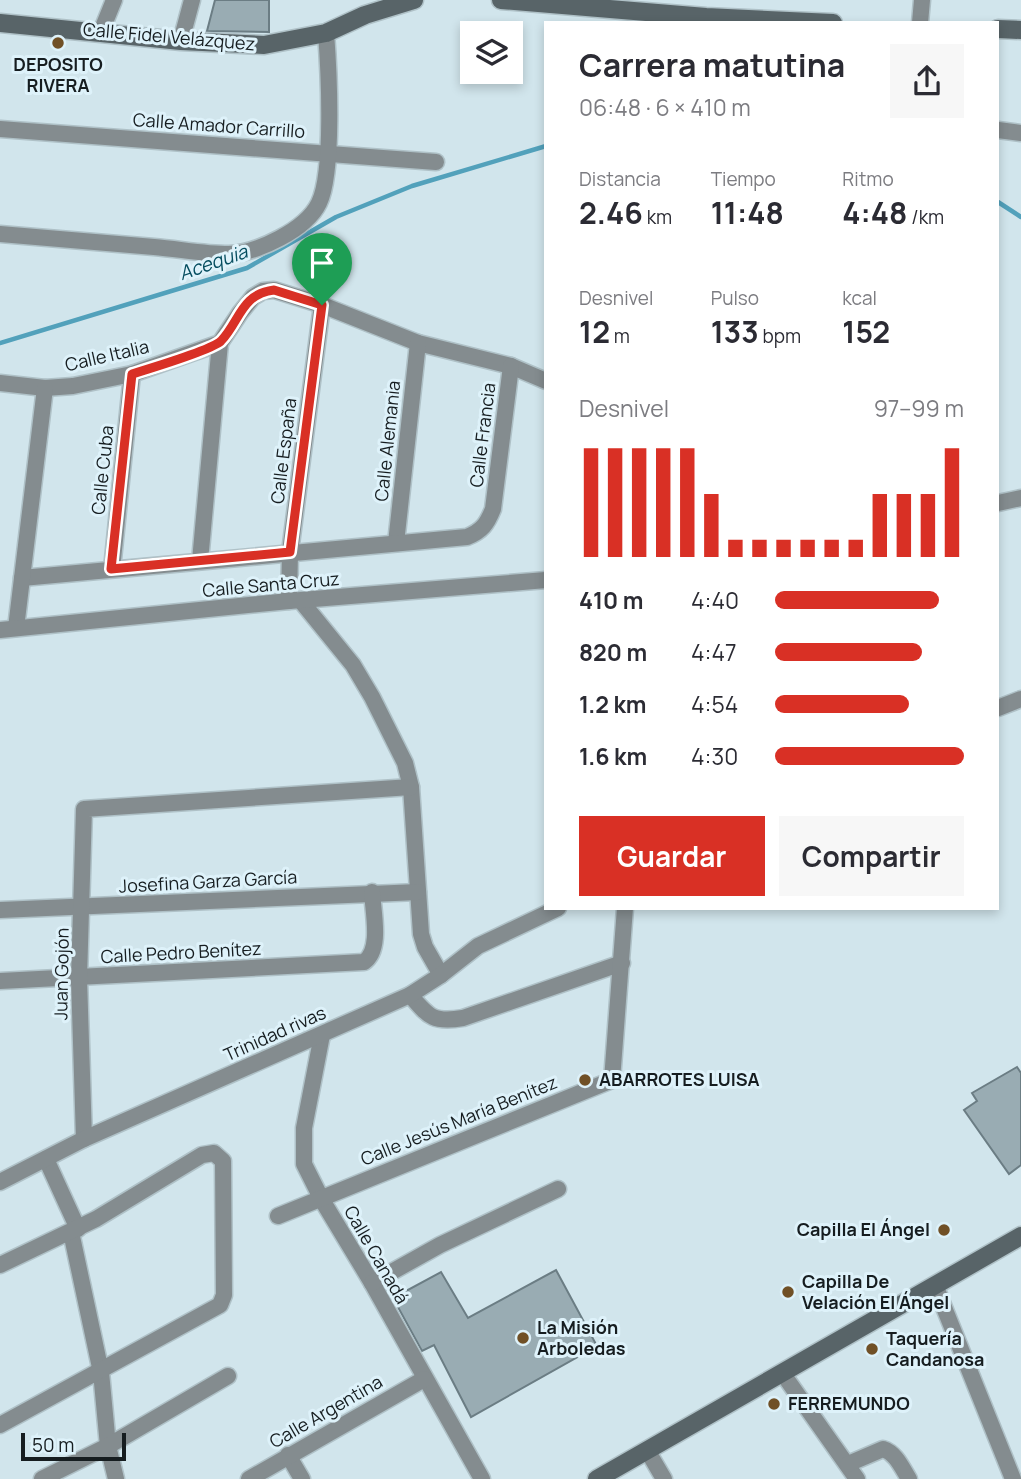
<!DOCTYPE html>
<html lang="es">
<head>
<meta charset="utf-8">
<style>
	:root { --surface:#fff; --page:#f7f7f7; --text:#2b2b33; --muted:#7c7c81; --accent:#d93025 }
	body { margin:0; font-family:Manrope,sans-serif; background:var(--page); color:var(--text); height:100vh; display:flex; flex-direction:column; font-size:26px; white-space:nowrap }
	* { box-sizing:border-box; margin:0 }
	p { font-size:23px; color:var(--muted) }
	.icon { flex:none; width:38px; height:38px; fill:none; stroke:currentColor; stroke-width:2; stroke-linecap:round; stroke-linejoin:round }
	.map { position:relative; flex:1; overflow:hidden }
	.panel { position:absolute; left:544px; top:21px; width:455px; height:889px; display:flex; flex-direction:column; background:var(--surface); border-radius:0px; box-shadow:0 4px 10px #0003 }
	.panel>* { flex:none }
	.fabs { position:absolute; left:460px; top:21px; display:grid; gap:14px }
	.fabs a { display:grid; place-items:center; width:63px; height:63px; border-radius:0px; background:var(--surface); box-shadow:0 4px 10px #0003; font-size:35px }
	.scale { position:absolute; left:21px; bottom:18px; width:105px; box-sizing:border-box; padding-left:7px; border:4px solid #161d20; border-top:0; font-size:19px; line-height:24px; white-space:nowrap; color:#161d20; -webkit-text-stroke:5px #def2fa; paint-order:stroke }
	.pin { position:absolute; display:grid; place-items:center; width:60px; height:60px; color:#fff; margin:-72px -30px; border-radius:50% 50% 50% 0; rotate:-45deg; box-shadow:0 0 7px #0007 }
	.pin .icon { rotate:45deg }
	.round { display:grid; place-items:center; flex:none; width:74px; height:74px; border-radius:0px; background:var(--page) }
	.summary { display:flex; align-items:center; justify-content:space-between; height:119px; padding:0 35px }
	h1 { font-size:32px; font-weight:700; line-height:52px }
	.stats { display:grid; grid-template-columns:repeat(3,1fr); gap:10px; height:119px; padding:7px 35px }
	.stats div { display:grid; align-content:center }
	.stats b { font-size:30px; font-weight:700 }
	.stats small { font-size:19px; font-weight:400 }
	.stats p { font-size:19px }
	.chart { height:196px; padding:14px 35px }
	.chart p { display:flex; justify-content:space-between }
	.chart svg { width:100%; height:126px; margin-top:7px; stroke:var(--accent); stroke-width:6 }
	.action { display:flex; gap:14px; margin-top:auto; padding:14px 35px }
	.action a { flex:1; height:80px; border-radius:0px; background:var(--accent); color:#fff; font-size:28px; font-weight:700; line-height:80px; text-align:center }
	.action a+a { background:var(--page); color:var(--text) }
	ul { padding:0 35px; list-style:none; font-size:23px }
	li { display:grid; grid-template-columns:112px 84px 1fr; align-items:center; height:52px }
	li i { height:18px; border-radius:9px; background:var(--accent) }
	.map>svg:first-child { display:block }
</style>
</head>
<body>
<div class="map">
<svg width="1021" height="1479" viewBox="0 0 1021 1479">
	<rect width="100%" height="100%" fill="#d1e5ec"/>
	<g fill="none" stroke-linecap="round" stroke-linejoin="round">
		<g stroke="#52a1bb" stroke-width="4.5">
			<polyline points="998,202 1021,217"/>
			<polyline points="0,343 247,268 336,217 412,186 546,146"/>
		</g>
	</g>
	<g fill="#99acb3" stroke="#6b7d84" stroke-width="2">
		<polygon points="215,0 269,0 269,32 207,31"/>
		<polygon points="1017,1067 1021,1073 1021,1165 1009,1174 964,1110 977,1101 972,1093"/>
		<polygon points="556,1270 597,1346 471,1417 434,1345 422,1351 393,1298 441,1272 468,1318"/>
	</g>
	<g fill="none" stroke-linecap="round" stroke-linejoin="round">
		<g stroke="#afc1c7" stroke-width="19">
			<g id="street">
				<polyline points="920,23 922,0"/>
				<polyline points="101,32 114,0"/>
				<polyline points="181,41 192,0"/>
				<polyline points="0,129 436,162"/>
				<polyline points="998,130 1021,133"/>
				<path d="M 0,234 C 51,238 103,243 154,247 C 179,249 204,254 229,254 C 257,253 306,230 319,203 C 334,172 329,71 326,33"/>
				<polyline points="0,383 45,388 73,386 132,374 220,343 240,313 253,297 263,291 274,290 322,305 418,343 511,366 546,381"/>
				<polyline points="998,503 1021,498"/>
				<polyline points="396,543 418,343"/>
				<polyline points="200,561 220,343"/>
				<polyline points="112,569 132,374"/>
				<path d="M 22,578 L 467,537 C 482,531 487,524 493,509 L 511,366"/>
				<polyline points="289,601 290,552 322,305"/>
				<polyline points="301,601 353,665 372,697 405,763 411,787 421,934 425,947 441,975"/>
				<polyline points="16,628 45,388"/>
				<polyline points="0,630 289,601 546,580"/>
				<polyline points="998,708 1021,699"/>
				<polyline points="0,910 418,892"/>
				<path d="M 0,981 L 364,962 C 382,950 373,912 372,892"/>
				<path d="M 410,995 C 429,1017 433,1023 463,1018 L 622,963"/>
				<polyline points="322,1035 304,1128 304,1164 322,1200 372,1283 482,1479"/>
				<polyline points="84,1139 79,978 84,809 411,787"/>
				<polyline points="46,1159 78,1229"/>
				<polyline points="0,1182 84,1139 410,995 441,975 478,946 558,908"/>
				<polyline points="278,1216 612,1080 625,908"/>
				<polyline points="71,1232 101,1372 108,1446 116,1479"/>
				<polyline points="0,1265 96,1219 202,1155 214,1153 223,1161 224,1295 220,1305 0,1425"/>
				<polyline points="372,1283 440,1245 558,1189"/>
				<polyline points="935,1285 1013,1479"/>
				<polyline points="783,1374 857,1479"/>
				<polyline points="647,1450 664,1479"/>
				<polyline points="288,1455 302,1479"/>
				<path d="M 848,1464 L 883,1449 C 896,1453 902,1468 909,1479"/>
				<polyline points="42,1479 108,1446 228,1376"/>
				<polyline points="249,1479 424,1379"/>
			</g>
		</g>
		<g stroke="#afc1c7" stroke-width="21">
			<g id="secondary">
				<polyline points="501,0 706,17 833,23"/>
				<polyline points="0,23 181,41 264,45 326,33 365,15 414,0"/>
				<polyline points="998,29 1021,30"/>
				<polyline points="597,1479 1021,1236"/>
			</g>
		</g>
		<use href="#street" stroke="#848c8f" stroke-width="16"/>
		<use href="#secondary" stroke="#586468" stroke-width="18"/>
	</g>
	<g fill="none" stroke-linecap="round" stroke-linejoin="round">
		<g stroke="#fff" stroke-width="14">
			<path id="route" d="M 274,290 L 322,305 L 290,552 L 111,569 L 132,374 C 148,369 212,350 221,341 C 240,321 241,294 274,290 Z"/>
		</g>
		<use href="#route" stroke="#d93025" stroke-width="9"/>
	</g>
	<g fill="#705026" stroke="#def2fa" stroke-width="2.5">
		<circle cx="58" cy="43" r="7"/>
		<circle cx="585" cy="1080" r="7"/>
		<circle cx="944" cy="1230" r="7"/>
		<circle cx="788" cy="1292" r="7"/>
		<circle cx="523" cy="1338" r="7"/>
		<circle cx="872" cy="1349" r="7"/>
		<circle cx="774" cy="1404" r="7"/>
	</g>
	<g text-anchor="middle" stroke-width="6" stroke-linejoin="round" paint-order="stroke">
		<g font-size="18" fill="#161d20" stroke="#def2fa">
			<text transform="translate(169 37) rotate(5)" y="6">Calle Fidel Velázquez</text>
			<text transform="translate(219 126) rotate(4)" y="6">Calle Amador Carrillo</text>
			<text transform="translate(107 356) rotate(-13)" y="6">Calle Italia</text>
			<text transform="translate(483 435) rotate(-83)" y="6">Calle Francia</text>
			<text transform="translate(388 441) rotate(-84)" y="6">Calle Alemania</text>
			<text transform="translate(284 451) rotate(-83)" y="6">Calle España</text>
			<text transform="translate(103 470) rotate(-84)" y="6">Calle Cuba</text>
			<text transform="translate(271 585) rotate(-5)" y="6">Calle Santa Cruz</text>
			<text transform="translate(208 882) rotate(-3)" y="6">Josefina Garza García</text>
			<text transform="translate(181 953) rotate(-3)" y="6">Calle Pedro Benítez</text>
			<text transform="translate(62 974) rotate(-89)" y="6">Juan Gojón</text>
			<text transform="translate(275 1034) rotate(-24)" y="6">Trinidad rivas</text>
			<text transform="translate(459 1121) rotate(-22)" y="6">Calle Jesús María Benítez</text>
			<text transform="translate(376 1255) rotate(60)" y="6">Calle Canadá</text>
			<text transform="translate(326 1412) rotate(-30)" y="6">Calle Argentina</text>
		</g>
		<g font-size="18" font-weight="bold" fill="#161d20" stroke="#def2fa" text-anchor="start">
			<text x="58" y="71" text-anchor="middle">DEPOSITO<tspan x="58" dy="21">RIVERA</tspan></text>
			<text x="599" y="1086">ABARROTES LUISA</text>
			<text x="930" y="1236" text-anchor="end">Capilla El Ángel</text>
			<text x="802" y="1288">Capilla De<tspan x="802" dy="21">Velación El Ángel</tspan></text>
			<text x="537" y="1334">La Misión<tspan x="537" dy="21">Arboledas</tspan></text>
			<text x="886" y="1345">Taquería<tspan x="886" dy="21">Candanosa</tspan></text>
			<text x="788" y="1410">FERREMUNDO</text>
		</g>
		<g font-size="19" font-style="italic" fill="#054d5f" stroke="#def2fa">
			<text transform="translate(213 262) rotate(-19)" y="7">Acequia</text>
		</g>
	</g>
</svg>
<div class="fabs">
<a><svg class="icon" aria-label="layers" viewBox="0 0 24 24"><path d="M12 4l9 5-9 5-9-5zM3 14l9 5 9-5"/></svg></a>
</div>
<div class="scale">50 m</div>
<div class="pin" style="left:322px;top:305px;background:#1e9e55"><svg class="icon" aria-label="arrive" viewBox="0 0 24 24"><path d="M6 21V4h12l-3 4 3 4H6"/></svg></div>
<section class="panel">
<div class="summary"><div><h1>Carrera matutina</h1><p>06:48 · 6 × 410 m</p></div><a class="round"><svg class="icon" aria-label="share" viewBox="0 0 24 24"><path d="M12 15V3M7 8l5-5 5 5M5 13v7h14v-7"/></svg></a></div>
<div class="stats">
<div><p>Distancia</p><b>2.46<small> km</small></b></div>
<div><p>Tiempo</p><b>11:48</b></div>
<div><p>Ritmo</p><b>4:48<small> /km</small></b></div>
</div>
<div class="stats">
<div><p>Desnivel</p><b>12<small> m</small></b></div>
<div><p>Pulso</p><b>133<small> bpm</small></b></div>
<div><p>kcal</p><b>152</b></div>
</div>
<div class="chart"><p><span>Desnivel</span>97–99 m</p>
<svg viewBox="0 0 160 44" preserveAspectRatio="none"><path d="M5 44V6M15 44V6M25 44V6M35 44V6M45 44V6M55 44V22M65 44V38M75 44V38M85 44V38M95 44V38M105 44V38M115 44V38M125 44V22M135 44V22M145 44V22M155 44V6"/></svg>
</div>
<ul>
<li><b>410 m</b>4:40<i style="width:87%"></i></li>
<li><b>820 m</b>4:47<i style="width:78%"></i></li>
<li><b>1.2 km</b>4:54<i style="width:71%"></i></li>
<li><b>1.6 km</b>4:30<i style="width:100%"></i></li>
</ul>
<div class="action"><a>Guardar</a><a>Compartir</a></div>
</section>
</div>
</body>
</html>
